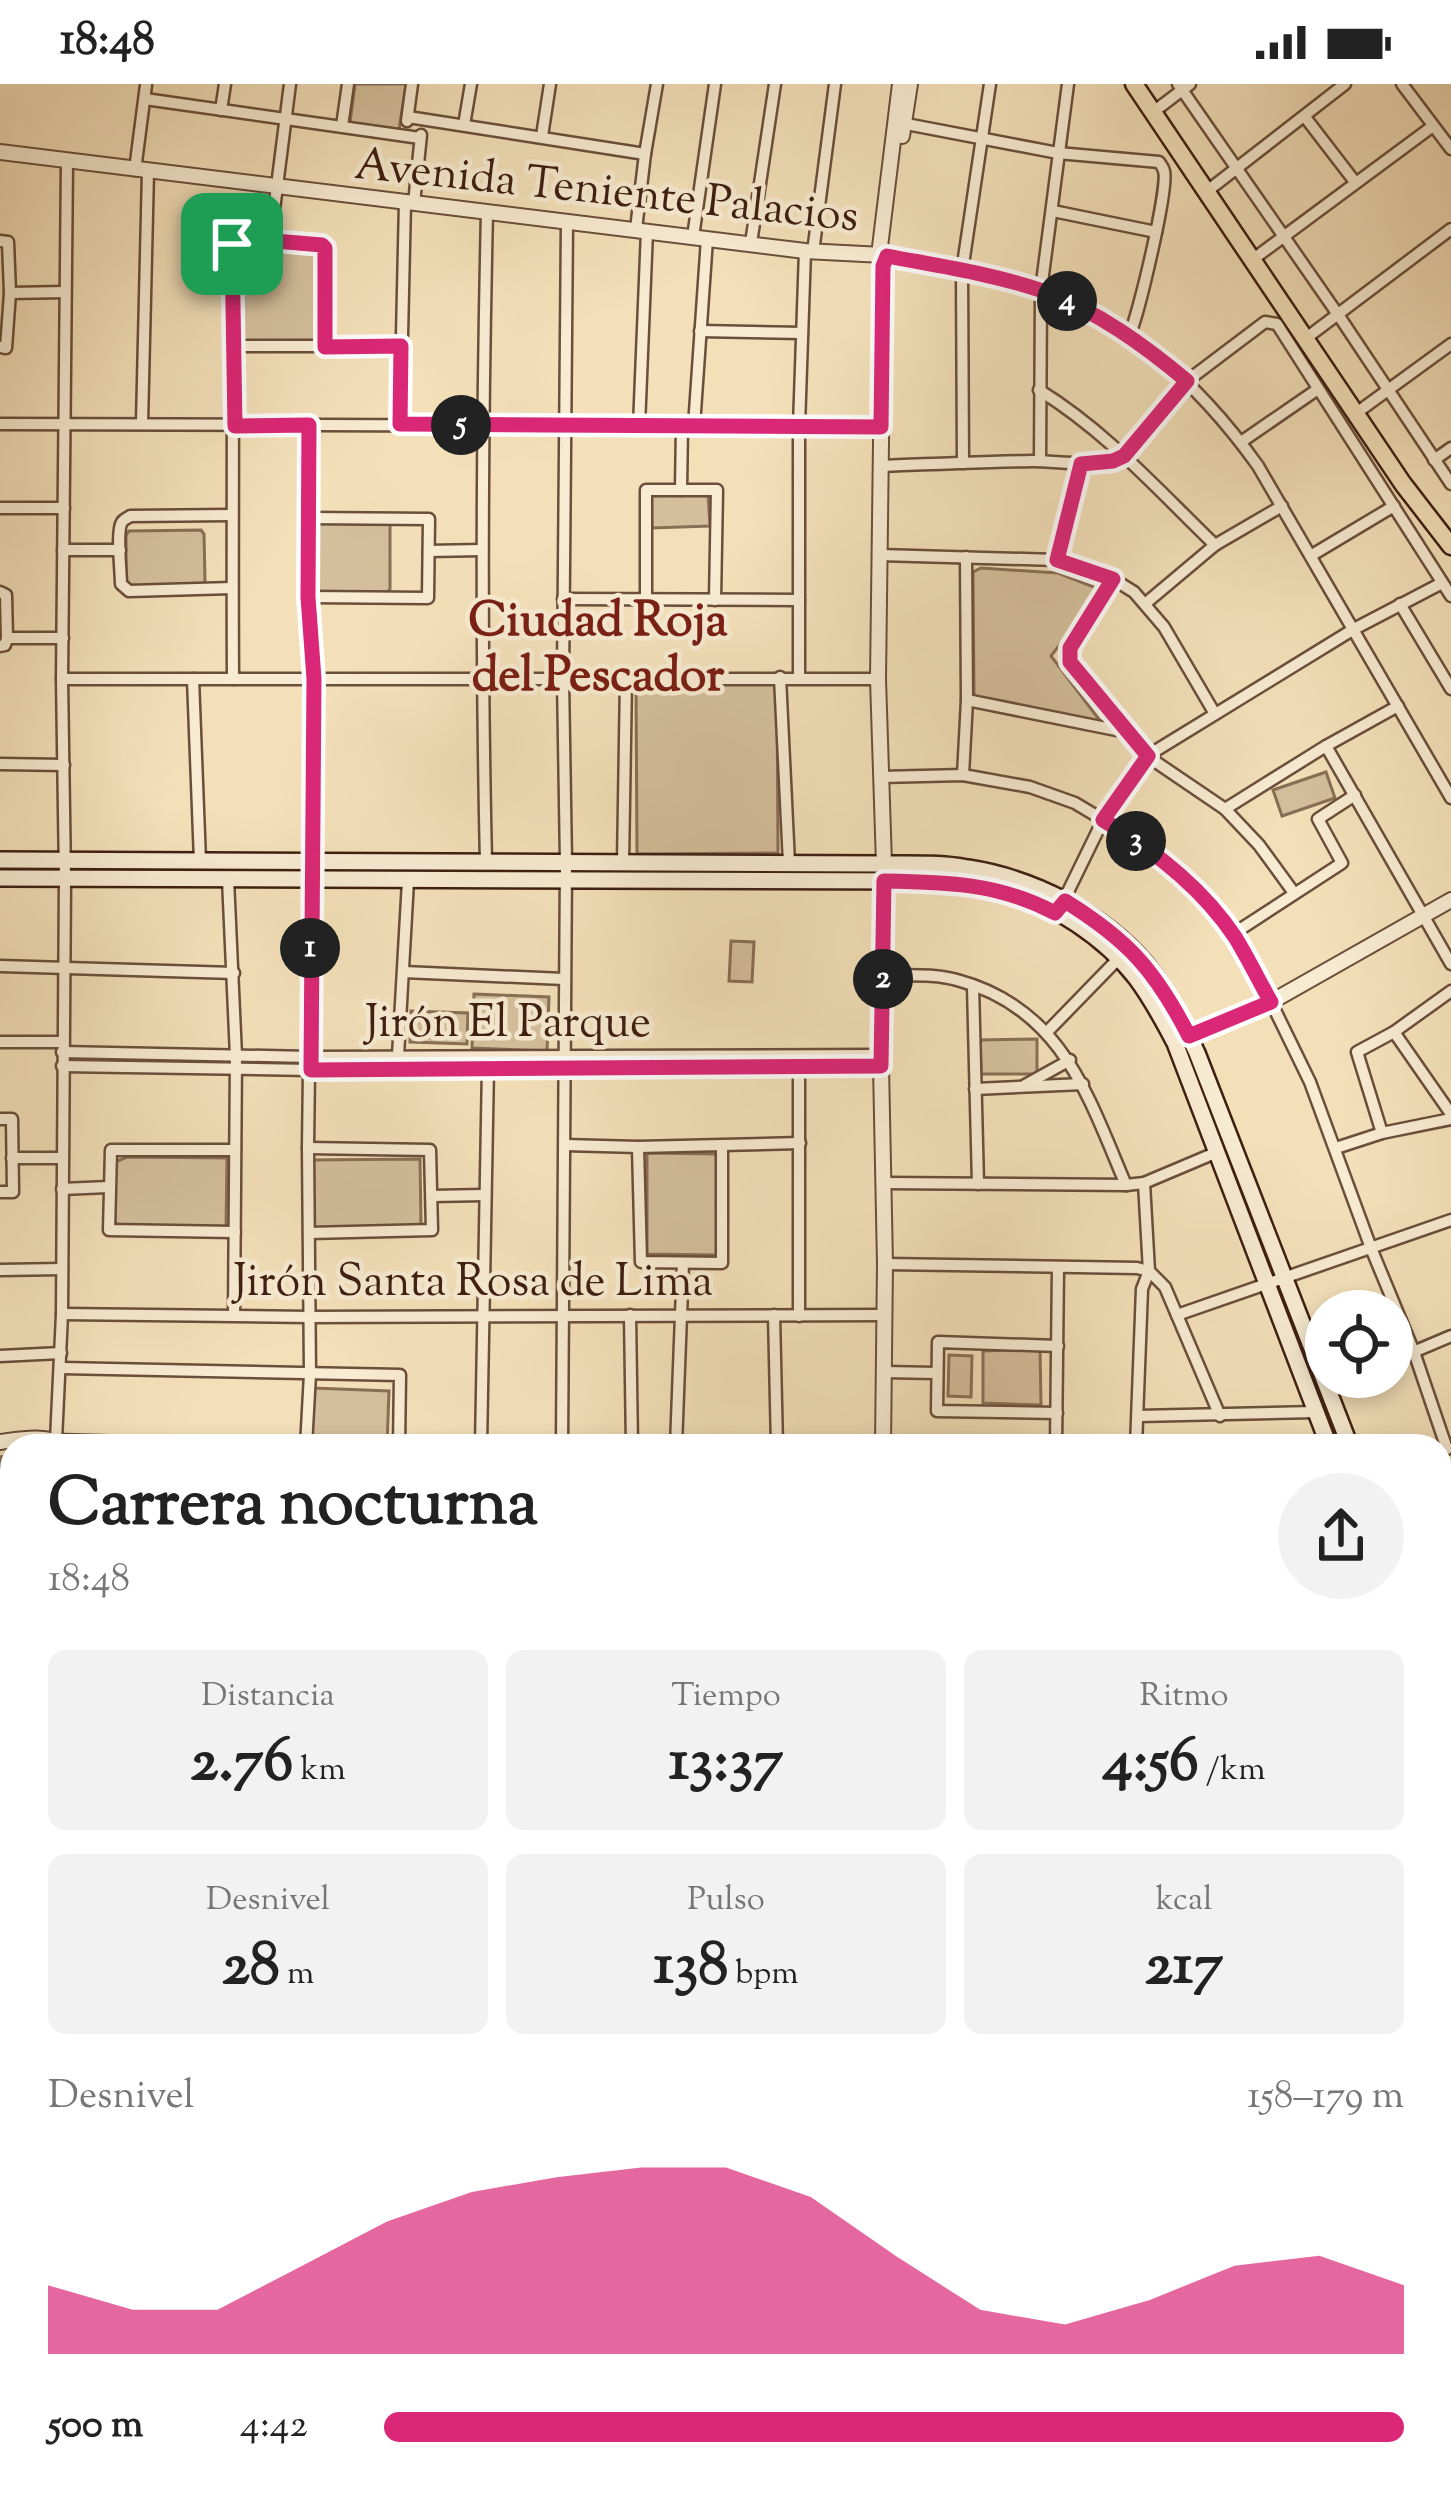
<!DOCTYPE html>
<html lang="es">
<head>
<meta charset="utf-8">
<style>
	:root { --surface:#fff; --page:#f2f2f2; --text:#222; --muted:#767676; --accent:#db2777 }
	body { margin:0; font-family:"Sorts Mill Goudy",serif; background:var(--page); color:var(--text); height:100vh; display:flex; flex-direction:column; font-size:45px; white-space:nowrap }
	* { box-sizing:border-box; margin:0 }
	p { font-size:39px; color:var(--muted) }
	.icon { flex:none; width:66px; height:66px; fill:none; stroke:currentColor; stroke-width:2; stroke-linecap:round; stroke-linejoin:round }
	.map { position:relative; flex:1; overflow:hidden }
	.sheet { position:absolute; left:0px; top:1350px; width:1452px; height:1065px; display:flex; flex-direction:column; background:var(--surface); border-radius:36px 36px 0 0; box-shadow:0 6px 18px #0003 }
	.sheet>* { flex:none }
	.fabs { position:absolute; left:1305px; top:1206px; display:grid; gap:24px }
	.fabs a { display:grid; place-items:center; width:108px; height:108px; border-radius:50%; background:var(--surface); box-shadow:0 6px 18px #0003; font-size:60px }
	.pin { position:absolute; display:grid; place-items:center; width:102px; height:102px; color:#fff; margin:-51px; border-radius:24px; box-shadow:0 6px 18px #0006 }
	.km { position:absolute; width:60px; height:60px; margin:-30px; border-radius:50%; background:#222; color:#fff; font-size:33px; line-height:60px; text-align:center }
	.round { display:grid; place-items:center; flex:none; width:126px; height:126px; border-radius:63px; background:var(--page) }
	.overview { display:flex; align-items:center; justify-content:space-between; height:204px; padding:0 48px }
	h1 { font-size:66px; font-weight:700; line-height:90px }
	.stats { display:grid; grid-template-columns:repeat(3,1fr); gap:18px; height:204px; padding:12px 48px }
	.stats div { display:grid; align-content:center; border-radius:18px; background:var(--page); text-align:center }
	.stats b { font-size:60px; font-weight:700 }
	.stats small { font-size:33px; font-weight:400 }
	.stats p { font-size:33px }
	.chart { height:336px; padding:24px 48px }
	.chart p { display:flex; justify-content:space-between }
	.chart svg { width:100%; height:216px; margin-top:12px; fill:var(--accent); opacity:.7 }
	ul { padding:0 48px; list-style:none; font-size:39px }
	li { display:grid; grid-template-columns:192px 144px 1fr; align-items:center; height:90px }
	li i { height:30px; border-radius:15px; background:var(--accent) }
	.status { display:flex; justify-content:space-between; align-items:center; height:84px; padding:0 60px; background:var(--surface); direction:ltr }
	.status svg { height:33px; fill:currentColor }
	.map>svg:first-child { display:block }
</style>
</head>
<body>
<div class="status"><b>18:48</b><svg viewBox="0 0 49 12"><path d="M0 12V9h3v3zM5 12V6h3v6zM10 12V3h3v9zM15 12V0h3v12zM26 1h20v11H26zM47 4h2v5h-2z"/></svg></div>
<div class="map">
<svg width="1451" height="2414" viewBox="0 0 1451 2414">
	<rect width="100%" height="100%" fill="#f3e0b9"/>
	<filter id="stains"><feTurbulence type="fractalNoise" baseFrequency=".00167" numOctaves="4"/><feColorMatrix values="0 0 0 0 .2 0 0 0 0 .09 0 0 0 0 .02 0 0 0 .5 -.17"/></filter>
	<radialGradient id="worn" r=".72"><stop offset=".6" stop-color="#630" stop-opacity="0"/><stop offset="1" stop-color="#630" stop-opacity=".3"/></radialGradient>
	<g fill="#d4bf9c" stroke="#896e56" stroke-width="3">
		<polygon points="355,0 406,0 398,53 349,46"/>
		<polygon points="239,161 318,171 319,260 240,257"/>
		<polygon points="708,410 710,442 652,444 651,412"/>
		<polygon points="317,438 390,440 390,505 385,510 320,509 316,506"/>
		<polygon points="201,446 204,450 205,498 203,501 129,503 126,500 126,451 129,447"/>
		<polygon points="981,484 1058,489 1099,505 1099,509 1051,572 1104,642 974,615 973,488"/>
		<polygon points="636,600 777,600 778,769 637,770"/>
		<polygon points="1326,688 1335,714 1282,732 1273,706"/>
		<polygon points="731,857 754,858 752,898 729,897"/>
		<polygon points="474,910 549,913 547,967 472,964"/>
		<polygon points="411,927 468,929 467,960 410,958"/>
		<polygon points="1037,955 1037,990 981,990 980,956"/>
		<polygon points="647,1069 717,1070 717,1171 647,1170"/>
		<polygon points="127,1073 227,1074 226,1144 119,1142 112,1135 115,1078"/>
		<polygon points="420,1075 421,1141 311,1145 310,1076"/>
		<polygon points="1040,1265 1041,1321 983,1319 983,1267"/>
		<polygon points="949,1271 972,1272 971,1313 948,1312"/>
		<polygon points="313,1304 389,1307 387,1362 316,1362 312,1355"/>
		<polygon points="12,1371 12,1532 0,1533 0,1373"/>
	</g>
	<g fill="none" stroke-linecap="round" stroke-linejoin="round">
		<g stroke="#6b4e3b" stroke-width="15">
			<g id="minor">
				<polyline points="1178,0 1339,232 1451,400"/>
				<polyline points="1402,0 1451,65"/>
				<polyline points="145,15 420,54"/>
				<polyline points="221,26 225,0"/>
				<polyline points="1152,29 1190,0"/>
				<polyline points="408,33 645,70"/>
				<polyline points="1305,33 1355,98"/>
				<polyline points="407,37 412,0"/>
				<path d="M 901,39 L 1058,69 L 1159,78 C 1161,81 1163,83 1164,87 C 1169,103 1138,233 1129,252"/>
				<polyline points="464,41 471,0"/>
				<polyline points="342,42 348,0"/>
				<polyline points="542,52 550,0"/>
				<polyline points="67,77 62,595 65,793 62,1230 56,1356 272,1362"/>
				<polyline points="135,86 146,1"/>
				<polyline points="1206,108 1345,0"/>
				<polyline points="414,119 421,51"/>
				<polyline points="1053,127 1156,148"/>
				<polyline points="636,145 645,70 657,0"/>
				<polyline points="693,153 715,0"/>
				<polyline points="0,157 8,158 10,209 6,264 0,263"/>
				<polyline points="270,157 290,0"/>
				<polyline points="751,159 775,0"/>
				<polyline points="813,168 835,0"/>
				<path d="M 887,172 C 938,182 990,190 1040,206 C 1131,237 1203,305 1258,382 L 1451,714"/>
				<polyline points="1252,176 1433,42"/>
				<polyline points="10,209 65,208"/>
				<polyline points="700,247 802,249"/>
				<polyline points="1305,255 1451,145"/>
				<polyline points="233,262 401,262"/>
				<path d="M 1039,306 C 1107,348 1158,406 1215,461"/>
				<polyline points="1355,330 1451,260"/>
				<polyline points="142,339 148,87"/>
				<polyline points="0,340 881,343"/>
				<polyline points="400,340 405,118"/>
				<polyline points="639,342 647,147"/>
				<polyline points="694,342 707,155"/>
				<polyline points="1241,358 1318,305"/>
				<polyline points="1434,376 1451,364"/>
				<polyline points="1040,377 1041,206 1068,0"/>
				<polyline points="963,379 962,187 990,0"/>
				<path d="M 882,382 C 932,380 982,378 1032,377 C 1063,377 1095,385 1124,372 L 1187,297 L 1265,238 L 1277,240 L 1451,512"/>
				<polyline points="681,406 682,342"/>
				<polyline points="0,424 64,424"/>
				<path d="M 231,431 L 130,432 C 128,434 124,435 122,438 C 116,447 121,487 121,500 L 129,507 L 232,504"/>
				<polyline points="63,466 120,466"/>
				<polyline points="429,467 482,466"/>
				<polyline points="880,471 1057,476 1113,495 1134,508 1164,543 1215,630"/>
				<polyline points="1312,471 1394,422"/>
				<polyline points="1057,476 1081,380"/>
				<polyline points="1113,495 1071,564 1070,578 1147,672 1225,725 1259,761 1294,809"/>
				<polyline points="0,508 6,511 7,554 5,561 0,562"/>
				<polyline points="308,513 428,514 429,435 309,434"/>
				<polyline points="563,515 799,516"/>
				<polyline points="646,516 646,406 717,406 715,516"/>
				<polyline points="1146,519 1215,461 1282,422"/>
				<polyline points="1400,520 1451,605"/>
				<polyline points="7,554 63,554"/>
				<polyline points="780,593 789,779"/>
				<polyline points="799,593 799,342 805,167"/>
				<polyline points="62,595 878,595"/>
				<polyline points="193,595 200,777"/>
				<path d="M 233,595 C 232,450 234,305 232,159 L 234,156 L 322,161 L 325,164 L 325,263"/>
				<polyline points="967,616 1126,648"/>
				<polyline points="1326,662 1451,880"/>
				<polyline points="0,680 64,681"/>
				<polyline points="963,691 967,616 966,473"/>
				<polyline points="881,693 963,691 1030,703 1075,719 1125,749 1179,791 1233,850 1271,918 1310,998 1371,1164 1414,1268 1447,1365"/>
				<polyline points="1225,725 1326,662 1398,622"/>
				<path d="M 486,778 C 481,561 482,345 487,128"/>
				<polyline points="623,779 626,595"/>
				<polyline points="228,795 236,972 234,1231"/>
				<polyline points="1061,822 1103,736 1147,672 1354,545 1442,499"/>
				<polyline points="1233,850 1342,779 1318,735 1355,711"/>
				<polyline points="0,882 234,889"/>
				<polyline points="404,888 564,895"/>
				<path d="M 883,891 C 907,892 933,889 957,896 C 1062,924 1088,1012 1126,1101"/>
				<polyline points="973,902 978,1100"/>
				<polyline points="1047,948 1118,875"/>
				<polyline points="1394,948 1451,1030"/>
				<polyline points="0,958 62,958"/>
				<polyline points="62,968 311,973 881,971"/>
				<polyline points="398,972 408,797"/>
				<polyline points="62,982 311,986 881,982"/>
				<polyline points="1025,1001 1070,976"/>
				<polyline points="975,1005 1083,1000"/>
				<polyline points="0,1035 12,1035 13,1108 0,1108"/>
				<polyline points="1382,1049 1357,968 1394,948 1451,907"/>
				<polyline points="565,1061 638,1063 800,1059"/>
				<polyline points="638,1063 641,1178 722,1179 722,1063"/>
				<polyline points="308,1064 430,1066 432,1146 309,1149"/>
				<polyline points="1336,1064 1382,1049 1451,1035"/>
				<polyline points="12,1074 61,1074"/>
				<polyline points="884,1099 1126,1101 1144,1099 1215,1069"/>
				<polyline points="1144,1099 1149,1187 1165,1203 1220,1332"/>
				<polyline points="62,1105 108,1103"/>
				<polyline points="432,1112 484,1111"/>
				<polyline points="235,1148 109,1146 111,1066 235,1066"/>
				<polyline points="885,1180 1137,1184 1149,1187 1142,1205 1136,1362"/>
				<polyline points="0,1186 62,1185"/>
				<polyline points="62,1230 309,1233 883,1231"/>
				<polyline points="630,1231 632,1362"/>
				<polyline points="774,1231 777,1362"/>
				<polyline points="1177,1231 1451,1136"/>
				<polyline points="799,1232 799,983"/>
				<polyline points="0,1272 61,1269"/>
				<polyline points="1392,1277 1451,1252"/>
				<polyline points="61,1284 400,1291 399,1362"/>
				<polyline points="885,1288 936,1289"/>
				<polyline points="1326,1303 1352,1293"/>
				<polyline points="1057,1329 937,1327 938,1258 1058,1262"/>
				<polyline points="1138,1332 1316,1328"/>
				<polyline points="306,1362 310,1290 308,1064 314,595 308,513 309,341"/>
				<polyline points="481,1362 488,983"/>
				<polyline points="562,1362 566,779 563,595 567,138"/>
				<polyline points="676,1362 683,1179"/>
				<polyline points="1056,1362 1058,1183"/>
				<polyline points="1440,1468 1451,1476"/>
				<polyline points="0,1540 12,1556"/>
				<polyline points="0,1607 12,1610"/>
				<polyline points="0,1674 12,1676"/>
				<polyline points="1440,1695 1451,1680"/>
				<polyline points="0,1744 12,1740"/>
				<polyline points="1440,1874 1451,1860"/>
				<polyline points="1440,1926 1451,1933"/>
				<polyline points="1440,1967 1451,1953"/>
				<polyline points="1440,2074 1451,2059"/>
				<polyline points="1440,2096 1451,2081"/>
				<polyline points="389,2403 407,2414"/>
				<polyline points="783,2403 794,2414"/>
				<polyline points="741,2408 746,2403"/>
				<polyline points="277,2414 287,2403"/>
				<polyline points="372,2414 380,2403"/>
				<polyline points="801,2414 812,2403"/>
				<polyline points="864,2414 874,2403"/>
				<polyline points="927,2414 936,2403"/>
				<polyline points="986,2414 991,2409"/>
				<polyline points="1134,2414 1135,2403"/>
			</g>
		</g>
		<g stroke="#6b4e3b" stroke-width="18">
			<g id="tertiary">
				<polyline points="902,52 910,0"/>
				<polyline points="0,68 805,167 883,171"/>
				<polyline points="1179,956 1271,918 1451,816"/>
				<path d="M 0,1358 C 22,1355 46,1350 66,1362"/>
				<polyline points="883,1362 885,1180 881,982 884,780 878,595 883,201 883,182 879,171 900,0"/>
				<polyline points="0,1701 12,1705"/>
				<polyline points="1029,2403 1031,2414"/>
			</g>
		</g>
		<g stroke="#3e1e11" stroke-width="20">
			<g id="secondary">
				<path d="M 0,776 L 884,780 C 912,780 941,779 968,784 C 1033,794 1103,829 1146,880 C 1167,907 1183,938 1197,969 L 1350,1362"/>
				<path d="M 0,794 L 920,797 C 948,799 976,800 1004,807 C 1052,818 1106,855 1136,894 C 1151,914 1163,936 1175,959 L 1329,1362"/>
				<polyline points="1440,1612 1451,1619"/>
				<polyline points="1440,1625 1451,1633"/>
				<polyline points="0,2034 12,2049"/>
				<polyline points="203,2403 203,2414"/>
			</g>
		</g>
		<g stroke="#3e1e11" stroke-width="21">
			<polyline id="primary" points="1134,0 1403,400 1451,462"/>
		</g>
		<use href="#minor" stroke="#f7ebd2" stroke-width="10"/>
		<use href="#tertiary" stroke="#f7ebd2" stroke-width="14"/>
		<use href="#secondary" stroke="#f7ebd2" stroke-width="15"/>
		<use href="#primary" stroke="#f3e0b9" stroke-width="16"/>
	</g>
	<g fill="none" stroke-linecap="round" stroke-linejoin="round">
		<g stroke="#fff" stroke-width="24">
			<path id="route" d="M 238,154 L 322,161 L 325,164 L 325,263 L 401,262 L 400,340 L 881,343 L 883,182 L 887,172 C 939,182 993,190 1043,207 C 1097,227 1144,261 1187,297 L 1124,372 L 1113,377 L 1081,380 L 1057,476 L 1113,495 L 1070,564 L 1070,578 L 1148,672 L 1103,736 C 1152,765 1203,805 1235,853 C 1248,874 1259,897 1271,918 L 1189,952 C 1155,886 1128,856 1065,817 L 1055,829 C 999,799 946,798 884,797 L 881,982 L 311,986 L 314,595 L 308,513 L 309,341 L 235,342 L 232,160 Z"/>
		</g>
		<use href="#route" stroke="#db2777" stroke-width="15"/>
	</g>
	<g text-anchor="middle" stroke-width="9" stroke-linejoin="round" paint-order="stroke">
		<g font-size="45" fill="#3e1e11" stroke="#f7ebd2">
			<text transform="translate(607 104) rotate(6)" y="16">Avenida Teniente Palacios</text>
			<text x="508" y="952">Jirón El Parque</text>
			<text x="473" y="1211">Jirón Santa Rosa de Lima</text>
		</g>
		<g font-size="48" font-weight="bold" fill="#7a1f14" stroke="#f7ebd2">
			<text x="598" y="551">Ciudad Roja<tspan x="598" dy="55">del Pescador</tspan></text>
		</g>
	</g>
	<rect width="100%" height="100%" filter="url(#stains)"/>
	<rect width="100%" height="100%" fill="url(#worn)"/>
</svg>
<div class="fabs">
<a><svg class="icon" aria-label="locate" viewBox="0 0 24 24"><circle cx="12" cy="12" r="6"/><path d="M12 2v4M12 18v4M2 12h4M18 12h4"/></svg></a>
</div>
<div class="pin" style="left:232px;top:160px;background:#1e9e55"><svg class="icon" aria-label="arrive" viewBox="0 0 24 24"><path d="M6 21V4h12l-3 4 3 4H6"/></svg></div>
<b class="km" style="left:310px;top:864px">1</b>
<b class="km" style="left:883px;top:895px">2</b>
<b class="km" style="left:1136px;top:757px">3</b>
<b class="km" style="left:1067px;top:217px">4</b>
<b class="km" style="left:461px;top:341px">5</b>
<section class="sheet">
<div class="overview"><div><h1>Carrera nocturna</h1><p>18:48</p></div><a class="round"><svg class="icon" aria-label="share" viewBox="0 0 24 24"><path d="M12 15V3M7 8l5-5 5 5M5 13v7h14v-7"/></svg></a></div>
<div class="stats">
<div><p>Distancia</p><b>2.76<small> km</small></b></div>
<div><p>Tiempo</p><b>13:37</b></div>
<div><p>Ritmo</p><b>4:56<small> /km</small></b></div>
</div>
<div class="stats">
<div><p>Desnivel</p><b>28<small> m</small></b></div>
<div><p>Pulso</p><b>138<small> bpm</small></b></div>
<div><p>kcal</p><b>217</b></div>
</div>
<div class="chart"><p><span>Desnivel</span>158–179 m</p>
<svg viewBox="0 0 160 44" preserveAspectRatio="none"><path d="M0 44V30L10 35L20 35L30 26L40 17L50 11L60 8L70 6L80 6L90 12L100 24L110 35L120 38L130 33L140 26L150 24L160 30V44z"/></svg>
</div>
<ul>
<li><b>500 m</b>4:42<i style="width:100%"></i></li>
</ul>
</section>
</div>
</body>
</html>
